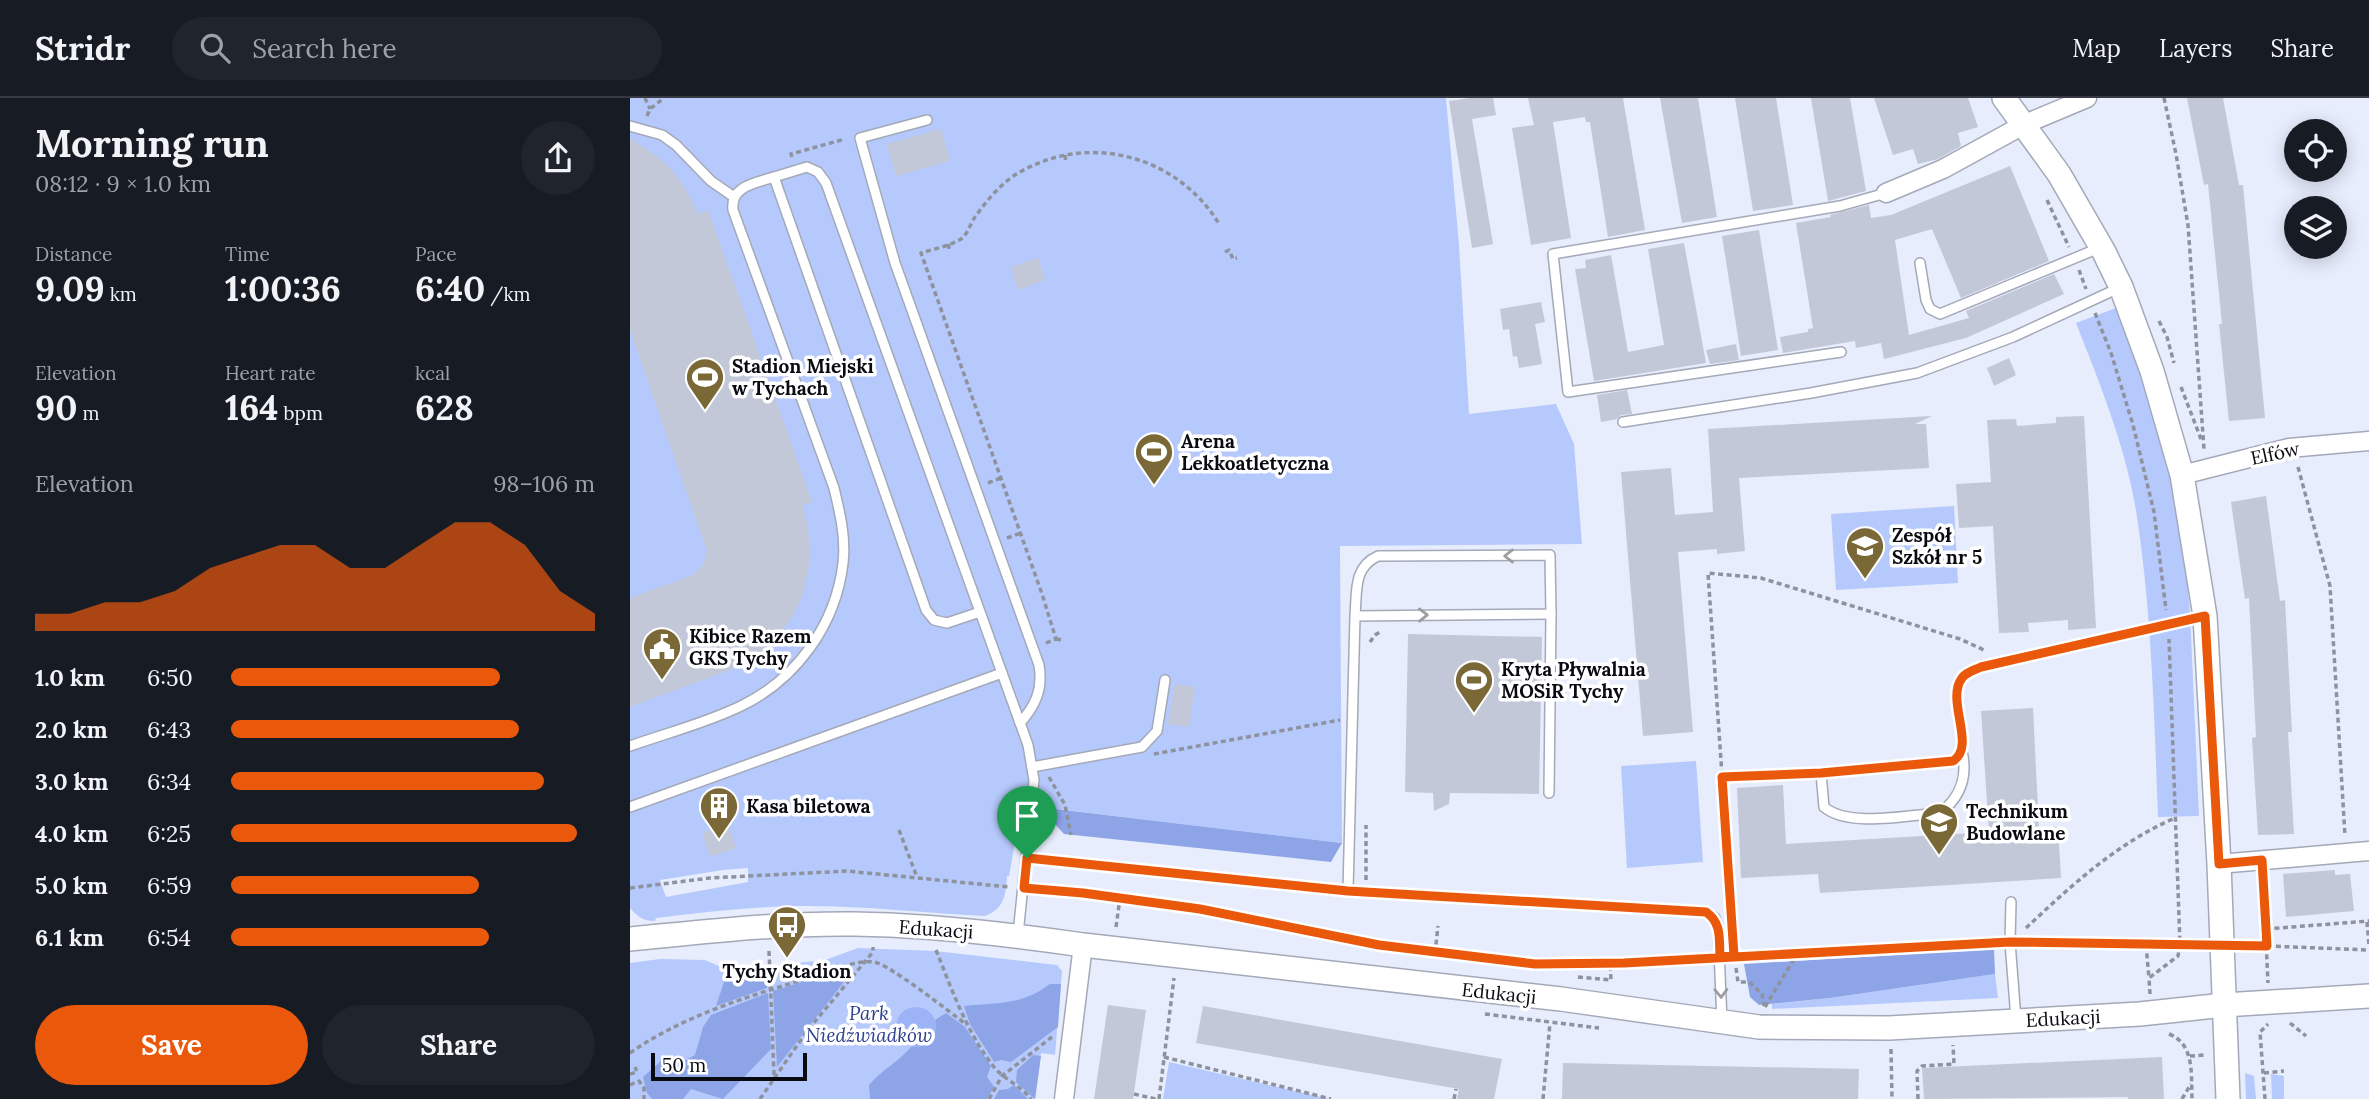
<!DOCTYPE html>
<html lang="en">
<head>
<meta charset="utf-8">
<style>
	:root { --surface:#171b24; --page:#20242c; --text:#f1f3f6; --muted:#9ea1a6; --line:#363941; --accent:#ea580c }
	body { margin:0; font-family:Lora,serif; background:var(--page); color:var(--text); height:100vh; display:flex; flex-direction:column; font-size:26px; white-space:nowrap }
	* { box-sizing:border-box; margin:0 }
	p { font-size:23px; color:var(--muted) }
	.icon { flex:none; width:38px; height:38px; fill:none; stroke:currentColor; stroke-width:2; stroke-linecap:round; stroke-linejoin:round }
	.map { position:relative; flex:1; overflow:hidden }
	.sheet { display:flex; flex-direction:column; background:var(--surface); width:630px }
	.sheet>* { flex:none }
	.controls { position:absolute; left:1654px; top:21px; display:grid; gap:14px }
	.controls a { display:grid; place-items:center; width:63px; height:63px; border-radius:50%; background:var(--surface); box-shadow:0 4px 18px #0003; font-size:35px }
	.scale { position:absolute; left:21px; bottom:18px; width:156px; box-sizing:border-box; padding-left:7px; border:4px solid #090b10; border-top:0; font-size:19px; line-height:24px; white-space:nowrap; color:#090b10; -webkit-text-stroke:5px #fff; paint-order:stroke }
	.pin { position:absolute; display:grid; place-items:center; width:60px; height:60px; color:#fff; margin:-72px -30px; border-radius:50% 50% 50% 0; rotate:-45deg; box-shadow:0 0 7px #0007 }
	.pin .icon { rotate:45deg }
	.round { display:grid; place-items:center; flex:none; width:74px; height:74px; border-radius:37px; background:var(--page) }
	.head { display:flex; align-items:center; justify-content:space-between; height:119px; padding:0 35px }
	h1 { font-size:38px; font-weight:700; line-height:52px }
	.metrics { display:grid; grid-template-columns:repeat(3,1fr); gap:10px; height:119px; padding:7px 35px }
	.metrics div { display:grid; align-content:center }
	.metrics b { font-size:35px; font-weight:700 }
	.metrics small { font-size:19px; font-weight:400 }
	.metrics p { font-size:19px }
	.chart { height:196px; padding:14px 35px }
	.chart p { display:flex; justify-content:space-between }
	.chart svg { width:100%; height:126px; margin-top:7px; fill:var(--accent); opacity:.7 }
	.primary-button { display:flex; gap:14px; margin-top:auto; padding:14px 35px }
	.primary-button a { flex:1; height:80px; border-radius:42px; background:var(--accent); color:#fff; font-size:28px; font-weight:700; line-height:80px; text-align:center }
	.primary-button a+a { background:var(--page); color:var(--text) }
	ul { padding:0 35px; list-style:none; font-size:23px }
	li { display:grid; grid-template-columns:112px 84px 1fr; align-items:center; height:52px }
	li i { height:18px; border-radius:9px; background:var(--accent) }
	header { display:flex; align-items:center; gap:42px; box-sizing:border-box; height:98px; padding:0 35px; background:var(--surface); border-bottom:2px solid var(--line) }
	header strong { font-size:33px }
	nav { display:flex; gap:38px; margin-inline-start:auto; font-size:24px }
	.search { width:490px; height:63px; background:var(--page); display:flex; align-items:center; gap:18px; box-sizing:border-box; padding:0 24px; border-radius:38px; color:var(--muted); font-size:26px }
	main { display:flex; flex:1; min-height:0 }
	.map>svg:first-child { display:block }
</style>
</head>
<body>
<header>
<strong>Stridr</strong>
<div class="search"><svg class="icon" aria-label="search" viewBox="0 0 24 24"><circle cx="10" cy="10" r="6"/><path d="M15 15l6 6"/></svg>Search here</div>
<nav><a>Map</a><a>Layers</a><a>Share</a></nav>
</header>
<main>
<section class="sheet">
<div class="head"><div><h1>Morning run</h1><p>08:12 · 9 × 1.0 km</p></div><a class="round"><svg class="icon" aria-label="share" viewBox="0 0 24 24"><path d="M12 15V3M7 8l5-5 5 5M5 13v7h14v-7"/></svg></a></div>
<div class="metrics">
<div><p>Distance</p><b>9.09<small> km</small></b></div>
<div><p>Time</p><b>1:00:36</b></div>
<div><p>Pace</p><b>6:40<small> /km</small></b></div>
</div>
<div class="metrics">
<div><p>Elevation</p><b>90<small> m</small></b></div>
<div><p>Heart rate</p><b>164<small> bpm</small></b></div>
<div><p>kcal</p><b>628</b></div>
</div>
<div class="chart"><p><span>Elevation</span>98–106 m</p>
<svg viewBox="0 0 160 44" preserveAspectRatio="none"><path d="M0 44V38L10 38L20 34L30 34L40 30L50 22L60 18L70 14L80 14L90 22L100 22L110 14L120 6L130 6L140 14L150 30L160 38V44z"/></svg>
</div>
<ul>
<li><b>1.0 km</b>6:50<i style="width:74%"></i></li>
<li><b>2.0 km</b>6:43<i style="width:79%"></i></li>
<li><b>3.0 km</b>6:34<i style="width:86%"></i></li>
<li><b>4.0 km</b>6:25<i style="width:95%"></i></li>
<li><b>5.0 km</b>6:59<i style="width:68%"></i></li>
<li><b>6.1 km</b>6:54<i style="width:71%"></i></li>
</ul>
<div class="primary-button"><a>Save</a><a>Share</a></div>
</section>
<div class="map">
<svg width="1739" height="1001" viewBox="0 0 1739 1001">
	<rect width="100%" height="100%" fill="#e7edfd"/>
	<g fill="#b6c9fc" fill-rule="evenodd">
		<path d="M 0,0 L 816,0 L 829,147 L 839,316 L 926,306 L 944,346 L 952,446 L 710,448 L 712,745 L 426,711 L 424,725 L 389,721 L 379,778 L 377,778 C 376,797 374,811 355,818 C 295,815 236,808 177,808 C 126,808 77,814 26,820 L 25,823 C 13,823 8,819 0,810 ZM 118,770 L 118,784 L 36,799 L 30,782 L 93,772 Z"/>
		<path d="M 1486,210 L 1517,295 L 1540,380 L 1555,463 L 1560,514 L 1569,718 L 1528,719 C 1524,617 1522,514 1506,412 C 1495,347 1470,286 1446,225 Z"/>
		<polygon points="1324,408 1328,485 1206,492 1201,416"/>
		<polygon points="1066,663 1073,764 997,770 991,668"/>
		<polygon points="228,850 305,853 427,867 432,873 425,957 411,955 405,1001 0,1001 0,865 30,861 75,862 98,872 195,862"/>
		<polygon points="1365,876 1368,900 1142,911 1142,906 1200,900"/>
		<polygon points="539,964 700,1001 533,1001"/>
		<polygon points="1615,975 1624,978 1626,1001 1616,1001"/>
		<polygon points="1641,976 1654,978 1654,1001 1642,1001"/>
	</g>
	<g fill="#8da4e7">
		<polygon points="425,711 712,745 701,764 434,736 424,725"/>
		<polygon points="1364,851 1365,876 1200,900 1129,907 1120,899 1114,866"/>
		<polygon points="137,867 137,890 86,908 98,872"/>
		<polygon points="217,870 221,875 147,969 143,893"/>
		<path d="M 420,886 L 431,886 L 428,929 L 381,964 L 371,962 L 364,964 L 340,926 L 334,908 C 367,905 393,907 420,886 Z"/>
		<polygon points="138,895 141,951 93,1001 61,991 53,1001 22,1001 17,995 13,979 31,963 54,963 65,957 73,929 81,917"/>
		<path d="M 316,915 L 335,929 L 361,968 L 357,979 L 364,989 L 357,1001 L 240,1001 L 239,987 C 252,972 268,964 281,949 C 298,950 308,940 305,922 Z"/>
		<polygon points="403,957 411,958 405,1001 386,984 387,972"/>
		<polygon points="384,987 398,1001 364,1001 369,992 378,991"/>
	</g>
	<circle fill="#9cb3f7" cx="286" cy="929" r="20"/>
	<g fill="#c2c8d7">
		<polygon points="840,0 863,0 866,17 842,21 863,146 842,150 819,3"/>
		<polygon points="898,0 993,0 1015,132 978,139 960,24 956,24 955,19 923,24 941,140 901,147 882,30 904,27"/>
		<polygon points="1030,0 1068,0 1087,119 1052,125"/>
		<polygon points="1105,0 1146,0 1163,107 1123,113"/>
		<polygon points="1181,0 1220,0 1236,93 1198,103"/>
		<polygon points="1244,0 1338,0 1348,29 1328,35 1331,48 1308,61 1288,66 1283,51 1263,57"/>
		<polygon points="1557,0 1593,0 1609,87 1613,87 1635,320 1599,323 1589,226 1592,226 1578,86 1574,87"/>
		<polygon points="311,31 320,63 266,78 257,46"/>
		<polygon points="0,40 29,60 45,76 58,95 68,116 78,112 182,404 172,407 178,429 180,452 178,475 172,498 162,519 149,537 132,554 113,567 0,609 0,500 63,477 73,467 77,453 0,232"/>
		<polygon points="1380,68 1419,163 1331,200 1302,131 1265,142 1279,237 1339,220 1336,213 1424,176 1434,196 1336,240 1254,261 1251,245 1226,250 1225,243 1153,255 1150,239 1178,234 1178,231 1183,230 1166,125 1201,119 1200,117 1239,107 1241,120 1261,117"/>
		<polygon points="1129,132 1148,252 1111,258 1092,138"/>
		<polygon points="1054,145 1076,265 964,283 945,171 956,170 955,162 981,157 998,254 1034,247 1018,151"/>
		<polygon points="408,160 415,182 388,192 381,169"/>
		<polygon points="911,204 915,224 905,226 912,266 889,270 887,258 883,259 879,231 873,232 870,211"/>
		<polygon points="1106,246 1109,262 1080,266 1076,252"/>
		<polygon points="1379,260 1386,277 1364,288 1357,270"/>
		<polygon points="997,292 1002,316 991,317 987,321 971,324 967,297"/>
		<polygon points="1302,318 1285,326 1296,326 1299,370 1109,380 1115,453 1087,456 1087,451 1048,454 1063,634 1013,638 991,374 1041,370 1045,417 1083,414 1078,331"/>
		<polygon points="1454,318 1466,530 1438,532 1438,522 1398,525 1399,534 1369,535 1363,428 1329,430 1326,386 1361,384 1357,322 1386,321 1387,328 1426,325 1426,319"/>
		<polygon points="1636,398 1650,503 1655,502 1662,634 1658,634 1664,736 1628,737 1622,640 1626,639 1619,500 1615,501 1601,404"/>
		<polygon points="778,536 912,539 909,696 820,695 819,706 804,713 803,695 775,694"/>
		<polygon points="545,586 565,589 559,629 538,626"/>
		<polygon points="1403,610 1409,731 1428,729 1431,780 1190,795 1188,776 1111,780 1107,690 1153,687 1156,746 1359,734 1351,613"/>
		<polygon points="98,725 106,750 80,759 72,735"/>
		<polygon points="1705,772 1705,777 1720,776 1724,813 1656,819 1653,776"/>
		<polygon points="478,907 516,912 503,1001 464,1001"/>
		<polygon points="573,908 872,961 864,1001 827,1001 829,991 566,945"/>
		<polygon points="1532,959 1534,1001 1498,1001 1498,999 1294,1001 1292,970"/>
		<polygon points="933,965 1229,971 1228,1001 932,1001"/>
	</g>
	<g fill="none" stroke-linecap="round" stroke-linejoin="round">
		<g stroke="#a4a9b8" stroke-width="12">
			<g id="service">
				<path d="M 297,22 L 230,40 L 265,165 L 409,567 C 413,591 406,607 390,625"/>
				<polyline points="0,28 32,37 46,47 81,83 104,99"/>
				<polyline points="1290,165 1296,202 1300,211 1310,216 1469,150"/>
				<polyline points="1211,254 938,294 923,156 1210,108 1256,95"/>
				<polyline points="993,324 1181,295 1287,275 1383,239 1491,189"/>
				<polyline points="350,514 317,525 304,522 296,512 144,79 177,69 188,74 196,85 372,575 398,647 404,682 388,836"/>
				<path d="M 0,648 C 37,635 76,625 111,608 C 167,581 206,526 213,465 C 216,440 210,415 204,390 L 103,112 C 100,88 126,85 144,79"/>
				<path d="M 1332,653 C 1338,679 1331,699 1310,715 C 1278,717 1219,730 1194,709 L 1191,675 L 1323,663 C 1347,648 1315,602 1332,580 C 1336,574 1345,572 1351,569 L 1573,519"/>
				<polyline points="402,669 512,649 527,633 535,582"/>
				<polyline points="919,695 921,516"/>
				<polyline points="0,709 372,575"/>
				<polyline points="397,760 718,793 1076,814 1085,820 1088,828 1092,924"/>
				<path d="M 718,793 L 725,518 C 727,494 723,469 748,458 L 920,457 L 921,516 L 725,518"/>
				<polyline points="1381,804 1380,844 1386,921"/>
			</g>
		</g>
		<g stroke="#a4a9b8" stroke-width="21">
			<g id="minor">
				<polyline points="1256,95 1313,71 1395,26 1457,0"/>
				<polyline points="1552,377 1659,350 1739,343"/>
				<polyline points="1589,766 1739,753"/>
				<polyline points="434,1001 453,847"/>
			</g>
		</g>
		<g stroke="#a4a9b8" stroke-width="26">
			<g id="tertiary">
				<polyline points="1374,0 1429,76 1474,154 1491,189 1522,273 1552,377 1575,518 1589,766 1598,1001"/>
				<path d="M 0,841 C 74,834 149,825 224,826 C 300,827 377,836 453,847 L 931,901 L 1129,929 L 1259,930 L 1510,916 L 1594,907 L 1739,898"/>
			</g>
		</g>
		<g stroke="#8d929d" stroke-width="3.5" stroke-dasharray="5 3.5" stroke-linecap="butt">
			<polyline points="15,0 20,11"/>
			<polyline points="1534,0 1546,56 1558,127 1574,351"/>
			<polyline points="17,18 20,11 34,0"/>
			<polyline points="435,57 436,65"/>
			<polyline points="162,59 161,56 215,41"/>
			<polyline points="1417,102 1439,149"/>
			<polyline points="318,146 320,154"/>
			<polyline points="595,154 599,152 603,161 607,160"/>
			<polyline points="1449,172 1456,191"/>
			<polyline points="1465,215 1481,255 1503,327 1524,414 1536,512"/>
			<polyline points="1529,223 1537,239 1544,265"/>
			<polyline points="1551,289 1571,341"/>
			<polyline points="1668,369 1700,488 1715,738"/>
			<polyline points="358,385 371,380"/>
			<polyline points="377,440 391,435"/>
			<polyline points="426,541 433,542"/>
			<polyline points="740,544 745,537 752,533"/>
			<path d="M 416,545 L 426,541 L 412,496 L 291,155 C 303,151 320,148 331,141 C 338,136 340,126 345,119 C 357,102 372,84 390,74 C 460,34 548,58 589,126"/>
			<polyline points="524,656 710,622"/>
			<polyline points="419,679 435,707 441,737"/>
			<polyline points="1092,679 1177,675"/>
			<polyline points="269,732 287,779"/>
			<polyline points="1633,780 1638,885"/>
			<polyline points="736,782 736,727"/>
			<polyline points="0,790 80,780 217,773 379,789"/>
			<polyline points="407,791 453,795 570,811 749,847 905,866 994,865 1076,860"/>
			<polyline points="1102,821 1078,475 1131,480 1330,541 1356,553"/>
			<polyline points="1737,824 1739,847"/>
			<polyline points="486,829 490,800"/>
			<path d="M 1396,830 C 1442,787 1487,745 1545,720"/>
			<polyline points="1636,831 1739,823"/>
			<polyline points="1395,844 1572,847"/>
			<polyline points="1516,847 1519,880"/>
			<polyline points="1612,847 1739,852"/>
			<path d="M 306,852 C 322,892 337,935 364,969 C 375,982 391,988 401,1001"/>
			<polyline points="139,853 144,977"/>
			<polyline points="805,855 808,828"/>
			<polyline points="1105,858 1366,845"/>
			<polyline points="1106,870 1108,884 1119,884 1132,896 1134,908"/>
			<polyline points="948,879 981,882 980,865"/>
			<polyline points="1520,896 1519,880 1548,858 1550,847 1539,541"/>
			<polyline points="1135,909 1167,856"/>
			<polyline points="855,916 969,930"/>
			<polyline points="1660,925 1676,938"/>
			<path d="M 1539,936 C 1565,946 1561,977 1562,1001"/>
			<polyline points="1261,951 1262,1001"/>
			<path d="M 0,955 C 54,917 120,898 182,879 C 200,873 225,862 244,864 C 259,866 321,915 337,927"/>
			<polyline points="1560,958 1575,957"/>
			<polyline points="534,959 701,1001"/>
			<polyline points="1634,975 1654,973"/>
			<polyline points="0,976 7,974 5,969"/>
			<polyline points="0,987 9,983 14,990 14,1001"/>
			<polyline points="504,996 526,1001"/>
			<polyline points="130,1001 177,933 243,854 243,849"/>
			<polyline points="359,1001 372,978 422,939"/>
			<polyline points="529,1001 544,880"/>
			<polyline points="824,1001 826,991"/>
			<polyline points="913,1001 920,925"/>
			<polyline points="1288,1001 1287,973 1292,968 1324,966 1323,947"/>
			<polyline points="1552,1001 1561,986"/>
			<polyline points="1635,1001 1630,934 1638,926"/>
		</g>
		<use href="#service" stroke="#fff" stroke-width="9"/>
		<use href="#minor" stroke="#fff" stroke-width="18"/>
		<use href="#tertiary" stroke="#fff" stroke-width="23"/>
	</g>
	<defs><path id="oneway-chevron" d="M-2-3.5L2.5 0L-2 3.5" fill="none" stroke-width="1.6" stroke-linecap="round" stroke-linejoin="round" transform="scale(1.75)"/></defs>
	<g stroke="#9d9d9f">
		<use href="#oneway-chevron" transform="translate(879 458) rotate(180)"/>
		<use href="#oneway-chevron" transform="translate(793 517) rotate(-1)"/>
		<use href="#oneway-chevron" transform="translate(1091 895) rotate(88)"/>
	</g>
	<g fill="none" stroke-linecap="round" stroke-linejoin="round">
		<g stroke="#fff" stroke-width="14">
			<path id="route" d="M 397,760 L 394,790 L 453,795 L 570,811 L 749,847 L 905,866 L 994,865 L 1380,844 L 1637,848 L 1632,762 L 1589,766 L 1575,518 L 1351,569 C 1345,572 1336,574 1332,580 C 1315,602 1347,648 1323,663 L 1191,675 L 1092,679 L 1104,858 L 1090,859 C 1089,841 1092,825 1076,814 L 718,793 L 397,760"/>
		</g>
		<use href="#route" stroke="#ea580c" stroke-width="9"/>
	</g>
	<defs>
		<g id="stadium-pin" transform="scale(2.0125)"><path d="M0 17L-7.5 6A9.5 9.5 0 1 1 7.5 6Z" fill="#7a6836" stroke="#fff"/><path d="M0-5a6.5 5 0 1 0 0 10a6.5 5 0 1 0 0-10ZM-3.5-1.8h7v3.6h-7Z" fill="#fff"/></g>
		<g id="school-pin" transform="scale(2.0125)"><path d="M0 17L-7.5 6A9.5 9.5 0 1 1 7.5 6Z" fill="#7a6836" stroke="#fff"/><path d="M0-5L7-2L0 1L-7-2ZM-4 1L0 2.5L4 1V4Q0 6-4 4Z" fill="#fff"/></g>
		<g id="civic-pin" transform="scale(2.0125)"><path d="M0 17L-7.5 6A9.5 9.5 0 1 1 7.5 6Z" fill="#7a6836" stroke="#fff"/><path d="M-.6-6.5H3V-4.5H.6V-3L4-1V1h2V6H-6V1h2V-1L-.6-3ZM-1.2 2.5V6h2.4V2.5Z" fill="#fff"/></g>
		<g id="building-pin" transform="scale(2.0125)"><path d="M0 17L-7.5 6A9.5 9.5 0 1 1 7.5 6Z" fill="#7a6836" stroke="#fff"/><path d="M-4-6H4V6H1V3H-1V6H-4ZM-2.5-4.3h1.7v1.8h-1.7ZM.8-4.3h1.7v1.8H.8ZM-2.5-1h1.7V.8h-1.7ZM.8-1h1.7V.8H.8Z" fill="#fff"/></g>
		<g id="bus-pin" transform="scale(2.0125)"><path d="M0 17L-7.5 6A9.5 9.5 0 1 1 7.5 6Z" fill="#7a6836" stroke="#fff"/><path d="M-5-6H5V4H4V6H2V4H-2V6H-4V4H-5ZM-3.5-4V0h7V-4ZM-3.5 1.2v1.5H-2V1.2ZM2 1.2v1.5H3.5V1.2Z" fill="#fff"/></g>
	</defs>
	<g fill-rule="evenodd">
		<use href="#stadium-pin" x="75" y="279"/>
		<use href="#stadium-pin" x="524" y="354"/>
		<use href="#school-pin" x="1235" y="448"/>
		<use href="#civic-pin" x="32" y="549"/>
		<use href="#stadium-pin" x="844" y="582"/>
		<use href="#building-pin" x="89" y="708"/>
		<use href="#school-pin" x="1309" y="724"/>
		<use href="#bus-pin" x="157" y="827"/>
	</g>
	<g text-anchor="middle" stroke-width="7" stroke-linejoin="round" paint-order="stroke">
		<g font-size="19" font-weight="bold" fill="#090b10" stroke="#fff" text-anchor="start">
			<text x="102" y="275">Stadion Miejski<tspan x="102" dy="22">w Tychach</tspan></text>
			<text x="551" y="350">Arena<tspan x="551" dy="22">Lekkoatletyczna</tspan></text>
			<text x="1262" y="444">Zespół<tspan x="1262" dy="22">Szkół nr 5</tspan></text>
			<text x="59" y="545">Kibice Razem<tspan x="59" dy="22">GKS Tychy</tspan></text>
			<text x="871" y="578">Kryta Pływalnia<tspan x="871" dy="22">MOSiR Tychy</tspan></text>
			<text x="116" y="715">Kasa biletowa</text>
			<text x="1336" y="720">Technikum<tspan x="1336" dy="22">Budowlane</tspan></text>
			<text x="157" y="880" text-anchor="middle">Tychy Stadion</text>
		</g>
		<g font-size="19" fill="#090b10" stroke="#fff">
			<text transform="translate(1645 355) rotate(-12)" y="7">Elfów</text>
			<text transform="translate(306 831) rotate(4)" y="7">Edukacji</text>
			<text transform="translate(869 895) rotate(6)" y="7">Edukacji</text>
			<text transform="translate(1433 920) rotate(-3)" y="7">Edukacji</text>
		</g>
		<g font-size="19" font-style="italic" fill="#2d408e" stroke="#fff">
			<text x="239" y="922">Park<tspan x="239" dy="22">Niedźwiadków</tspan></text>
		</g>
	</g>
</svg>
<div class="controls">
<a><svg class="icon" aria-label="locate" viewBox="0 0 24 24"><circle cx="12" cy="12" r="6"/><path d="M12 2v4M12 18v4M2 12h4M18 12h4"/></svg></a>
<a><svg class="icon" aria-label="layers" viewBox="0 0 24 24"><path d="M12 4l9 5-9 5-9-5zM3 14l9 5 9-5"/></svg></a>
</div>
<div class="scale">50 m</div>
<div class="pin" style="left:397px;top:760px;background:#1e9e55"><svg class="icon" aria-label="arrive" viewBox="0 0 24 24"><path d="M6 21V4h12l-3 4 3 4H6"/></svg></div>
</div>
</main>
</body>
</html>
